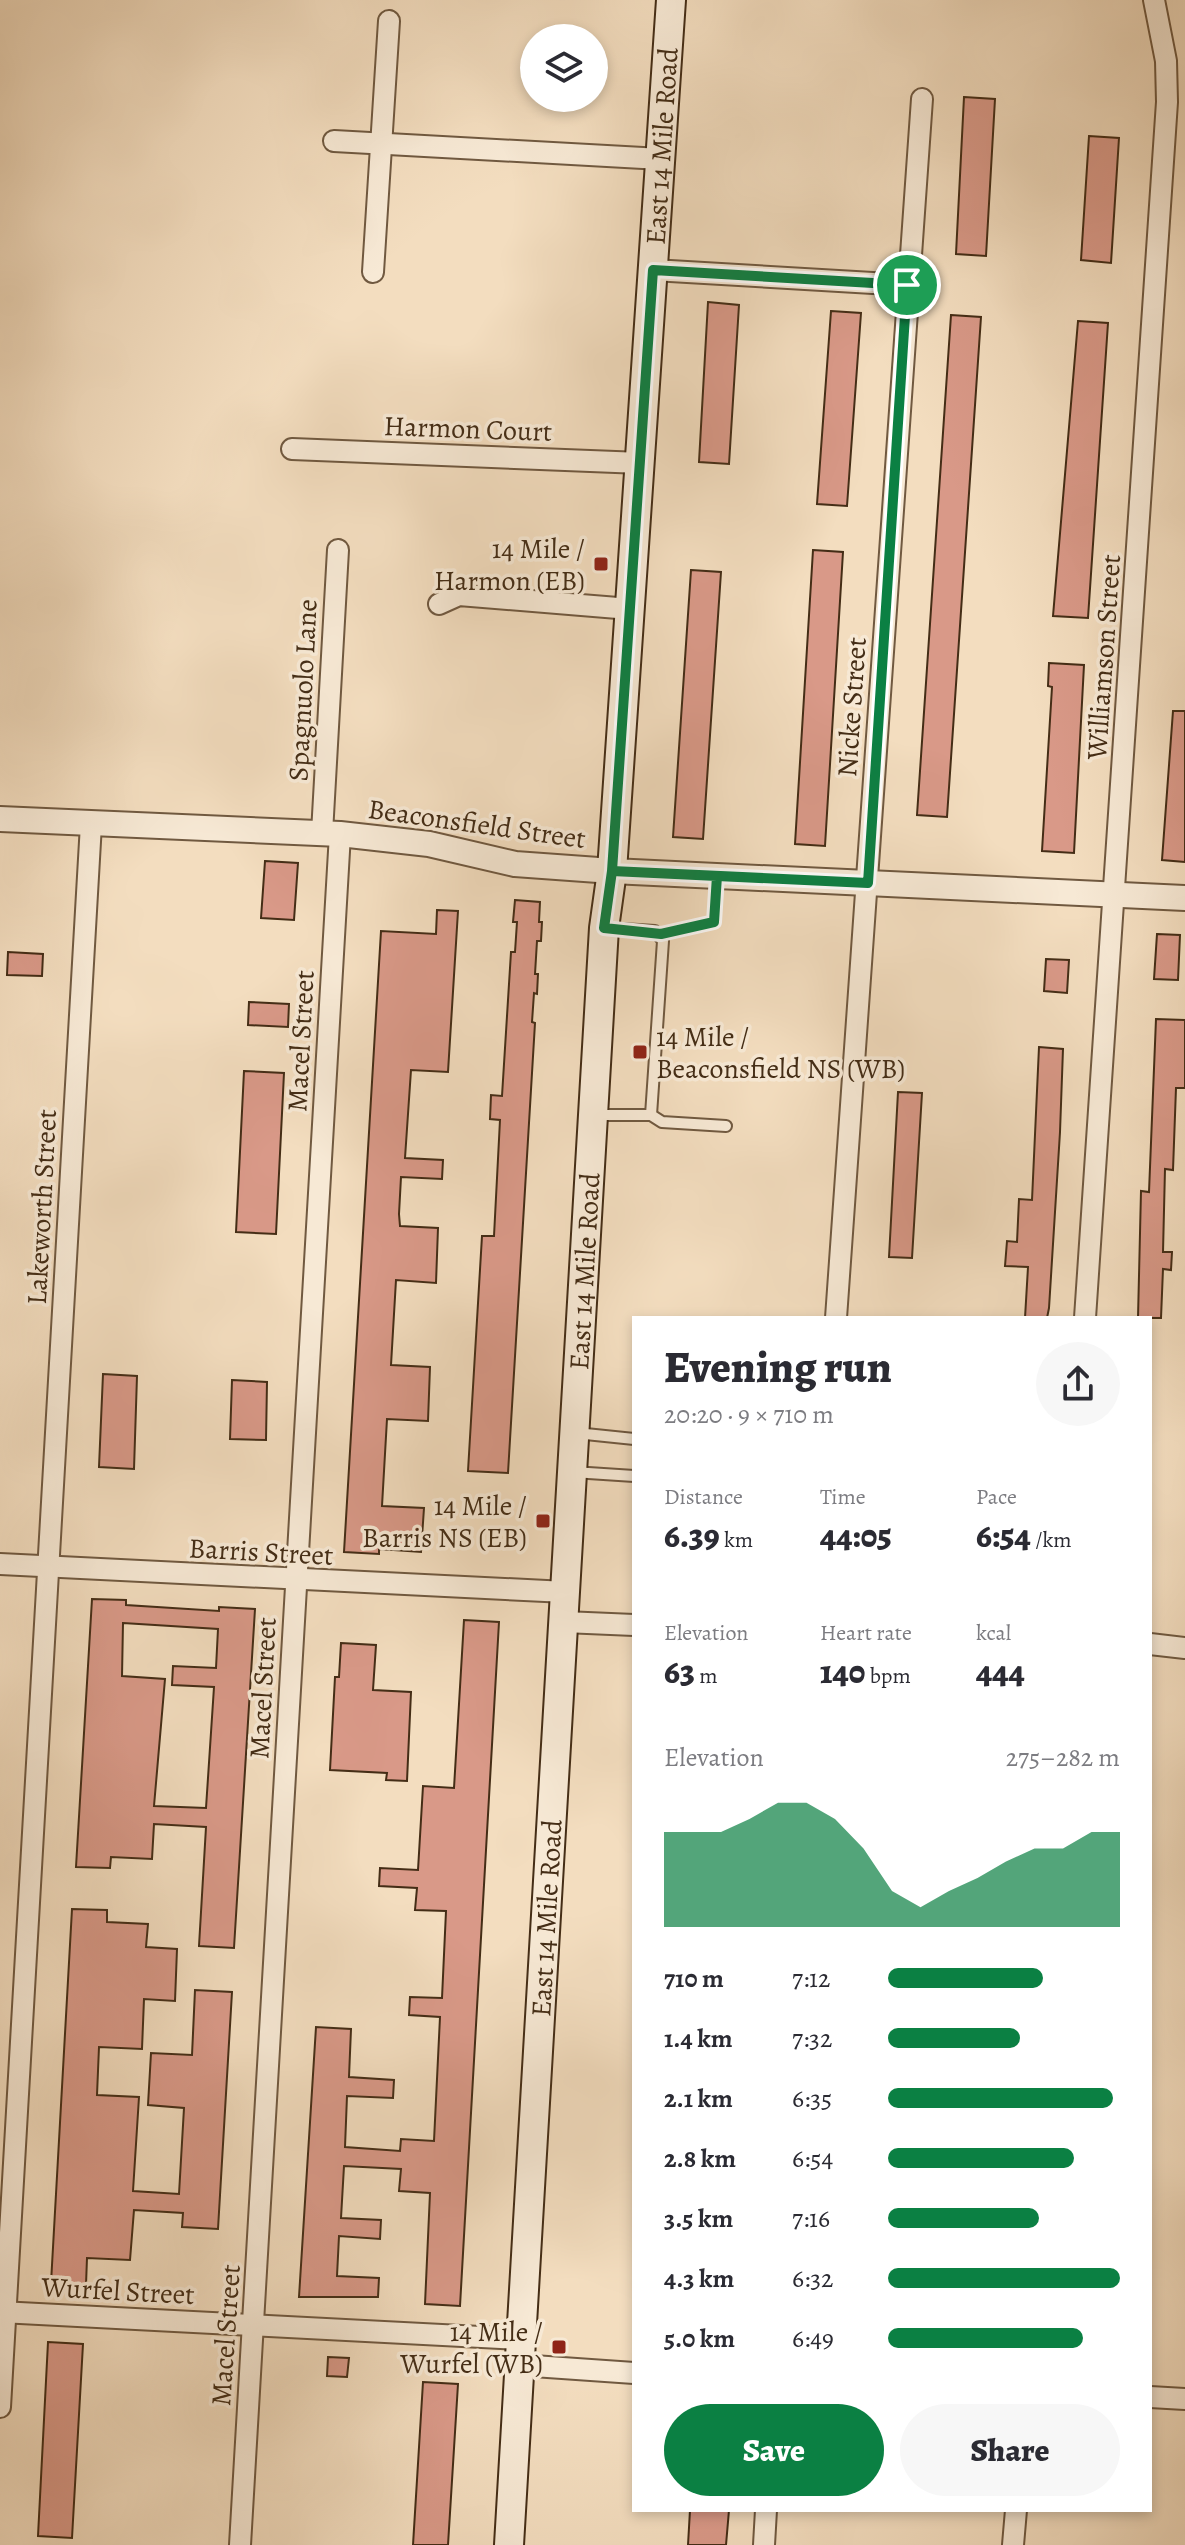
<!DOCTYPE html>
<html lang="en">
<head>
<meta charset="utf-8">
<style>
	:root { --surface:#fff; --page:#f7f7f7; --text:#2b2b33; --muted:#7c7c81; --accent:#0b8043 }
	body { margin:0; font-family:Alegreya,serif; background:var(--page); color:var(--text); height:100vh; display:flex; flex-direction:column; font-size:30px; white-space:nowrap }
	* { box-sizing:border-box; margin:0 }
	p { font-size:26px; color:var(--muted) }
	.icon { flex:none; width:44px; height:44px; fill:none; stroke:currentColor; stroke-width:2; stroke-linecap:round; stroke-linejoin:round }
	.map { position:relative; flex:1; overflow:hidden }
	.drawer { position:absolute; left:632px; top:1316px; width:520px; height:1196px; display:flex; flex-direction:column; background:var(--surface); border-radius:0px; box-shadow:0 4px 12px #0003 }
	.drawer>* { flex:none }
	.buttons { position:absolute; left:520px; top:24px; display:grid; gap:16px }
	.buttons a { display:grid; place-items:center; width:88px; height:88px; border-radius:50%; background:var(--surface); box-shadow:0 4px 12px #0003; font-size:40px }
	.pin { position:absolute; display:grid; place-items:center; width:68px; height:68px; color:#fff; margin:-34px; border:4px solid #fff; border-radius:50%; box-shadow:0 2px 8px #0007 }
	.round { display:grid; place-items:center; flex:none; width:84px; height:84px; border-radius:42px; background:var(--page) }
	.head { display:flex; align-items:center; justify-content:space-between; height:136px; padding:0 32px }
	h1 { font-size:44px; font-weight:800; line-height:60px }
	.figures { display:grid; grid-template-columns:repeat(3,1fr); gap:12px; height:136px; padding:8px 32px }
	.figures div { display:grid; align-content:center }
	.figures b { font-size:34px; font-weight:800 }
	.figures small { font-size:22px; font-weight:400 }
	.figures p { font-size:22px }
	.chart { height:224px; padding:16px 32px }
	.chart p { display:flex; justify-content:space-between }
	.chart svg { width:100%; height:144px; margin-top:8px; fill:var(--accent); opacity:.7 }
	.button { display:flex; gap:16px; margin-top:auto; padding:16px 32px }
	.button a { flex:1; height:92px; border-radius:48px; background:var(--accent); color:#fff; font-size:32px; font-weight:800; line-height:92px; text-align:center }
	.button a+a { background:var(--page); color:var(--text) }
	ul { padding:0 32px; list-style:none; font-size:26px }
	li { display:grid; grid-template-columns:128px 96px 1fr; align-items:center; height:60px }
	li i { height:20px; border-radius:10px; background:var(--accent) }
	.map>svg:first-child { display:block }
</style>
</head>
<body>
<div class="map">
<svg width="1185" height="2545" viewBox="0 0 1185 2545">
	<rect width="100%" height="100%" fill="#f3ddbf"/>
	<filter id="stains"><feTurbulence type="fractalNoise" baseFrequency=".0025" numOctaves="4"/><feColorMatrix values="0 0 0 0 .2 0 0 0 0 .09 0 0 0 0 .02 0 0 0 .5 -.17"/></filter>
	<radialGradient id="worn" r=".72"><stop offset=".6" stop-color="#630" stop-opacity="0"/><stop offset="1" stop-color="#630" stop-opacity=".3"/></radialGradient>
	<g fill="#d99988" stroke="#442d16" stroke-width="2" fill-rule="evenodd">
		<polygon points="964,97 995,99 986,256 956,254"/>
		<polygon points="1089,136 1119,138 1111,263 1081,260"/>
		<polygon points="708,302 739,305 729,464 699,462"/>
		<polygon points="831,311 861,313 847,506 817,504"/>
		<polygon points="951,315 981,317 947,817 917,815"/>
		<polygon points="1078,321 1108,323 1088,618 1053,616"/>
		<polygon points="813,550 843,552 825,846 795,844"/>
		<polygon points="691,570 721,572 703,839 673,837"/>
		<polygon points="1049,663 1084,665 1074,853 1042,851 1052,687 1048,686"/>
		<polygon points="1173,711 1185,711 1185,862 1162,860"/>
		<polygon points="265,861 298,863 294,920 261,918"/>
		<polygon points="515,900 540,902 539,922 542,922 541,941 537,941 535,974 538,974 537,994 534,993 532,1022 535,1023 508,1473 468,1471 482,1236 494,1236 500,1120 490,1119 491,1095 502,1096 511,952 515,952 517,922 513,922"/>
		<polygon points="437,910 458,911 448,1072 411,1070 405,1158 443,1160 442,1179 401,1177 399,1214 400,1226 438,1228 436,1283 396,1280 391,1365 430,1367 428,1421 387,1419 382,1506 424,1508 421,1552 379,1549 379,1554 344,1552 381,931 436,934"/>
		<polygon points="1157,934 1180,935 1178,980 1154,979"/>
		<polygon points="8,952 43,954 42,976 7,975"/>
		<polygon points="1046,959 1069,960 1067,993 1044,991"/>
		<polygon points="249,1002 289,1004 288,1027 248,1025"/>
		<polygon points="1156,1019 1185,1020 1185,1088 1176,1088 1173,1170 1165,1169 1163,1252 1172,1252 1171,1270 1163,1269 1161,1318 1138,1318 1141,1191 1149,1192"/>
		<polygon points="1039,1047 1063,1049 1060,1132 1049,1308 1047,1318 1025,1318 1028,1267 1005,1266 1007,1241 1017,1242 1019,1199 1032,1200"/>
		<polygon points="244,1071 284,1073 276,1234 236,1232"/>
		<polygon points="898,1092 922,1093 912,1258 889,1257"/>
		<polygon points="103,1374 137,1376 134,1469 99,1467"/>
		<polygon points="232,1380 267,1382 266,1440 230,1439"/>
		<path d="M 92,1599 L 126,1600 L 126,1605 L 219,1611 L 219,1607 L 255,1609 L 234,1948 L 199,1946 L 206,1827 L 154,1824 L 152,1859 L 111,1857 L 110,1868 L 76,1867 ZM 123,1623 L 218,1629 L 216,1668 L 173,1666 L 172,1685 L 214,1687 L 206,1808 L 154,1806 L 165,1679 L 122,1676 Z"/>
		<polygon points="464,1620 499,1622 460,2306 425,2304 430,2193 399,2191 401,2169 344,2166 341,2218 381,2220 380,2239 339,2236 337,2276 379,2278 378,2297 299,2297 316,2027 351,2029 349,2077 394,2080 393,2098 347,2096 345,2147 400,2151 401,2139 434,2141 440,2017 409,2015 410,1997 442,1998 446,1911 415,1910 417,1888 379,1886 380,1868 418,1870 423,1786 454,1788"/>
		<polygon points="341,1643 376,1645 373,1690 411,1692 407,1781 386,1780 387,1773 330,1770 335,1677 339,1677"/>
		<polygon points="72,1909 107,1910 107,1922 148,1924 146,1947 177,1949 175,2001 144,1999 142,2049 99,2047 97,2095 139,2097 133,2191 179,2194 184,2108 148,2105 151,2053 192,2055 195,1990 232,1992 218,2229 182,2227 183,2213 134,2210 130,2260 87,2258 86,2285 51,2283"/>
		<polygon points="48,2342 83,2344 72,2538 38,2536"/>
		<polygon points="328,2357 349,2358 347,2377 327,2376"/>
		<polygon points="423,2382 458,2384 448,2545 413,2545"/>
		<polygon points="690,2510 729,2510 726,2545 688,2545"/>
	</g>
	<g fill="none" stroke-linecap="round" stroke-linejoin="round">
		<g stroke="#705940" stroke-width="14">
			<g id="service">
				<polyline points="661,934 714,922 717,876"/>
				<polyline points="596,1115 651,1115 663,941 655,931 606,928"/>
				<polyline points="651,1115 662,1122 726,1126"/>
				<polyline points="576,1433 634,1439"/>
				<polyline points="573,1472 634,1476"/>
			</g>
		</g>
		<g stroke="#705940" stroke-width="24">
			<g id="minor">
				<polyline points="334,141 661,159"/>
				<polyline points="653,270 907,285"/>
				<polyline points="373,272 389,21"/>
				<polyline points="292,449 641,463"/>
				<polyline points="439,604 459,595 630,609"/>
				<polyline points="322,833 338,550"/>
				<polyline points="836,1318 922,99"/>
				<polyline points="1085,1318 1167,102 1166,61 1154,0"/>
				<polyline points="0,1564 566,1592"/>
				<polyline points="564,1622 634,1625"/>
				<polyline points="1150,1644 1185,1648"/>
				<polyline points="0,2312 520,2339"/>
				<polyline points="519,2365 634,2373"/>
				<polyline points="1150,2397 1185,2399"/>
				<polyline points="0,2407 91,824"/>
				<polyline points="240,2545 340,834"/>
				<polyline points="764,2545 766,2510"/>
				<polyline points="1013,2545 1016,2510"/>
			</g>
		</g>
		<g stroke="#705940" stroke-width="28">
			<polyline id="tertiary" points="0,819 340,834 429,844 515,864 612,871 1185,898"/>
		</g>
		<g stroke="#442d16" stroke-width="32">
			<g id="secondary">
				<path id="s1" d="M 509,2545 L 604,928 L 612,871 L 671,0"/>
			</g>
		</g>
		<use href="#service" stroke="#f7e9d5" stroke-width="10"/>
		<use href="#minor" stroke="#f7e9d5" stroke-width="20"/>
		<use href="#tertiary" stroke="#f7e9d5" stroke-width="24"/>
		<use href="#secondary" stroke="#f7e9d5" stroke-width="28"/>
	</g>
	<g fill="none" stroke-linecap="round" stroke-linejoin="round">
		<g stroke="#fff" stroke-width="16">
			<polyline id="route" points="907,285 868,883 612,871 604,928 661,934 714,922 717,876 612,871 653,270 907,285"/>
		</g>
		<use href="#route" stroke="#0b8043" stroke-width="10"/>
	</g>
	<g fill="#8f2418" stroke="#f7e9d5" stroke-width="3">
		<rect x="593" y="556" width="16" height="16" rx="4"/>
		<rect x="632" y="1044" width="16" height="16" rx="4"/>
		<rect x="535" y="1513" width="16" height="16" rx="4"/>
		<rect x="551" y="2339" width="16" height="16" rx="4"/>
	</g>
	<g text-anchor="middle" stroke-width="7" stroke-linejoin="round" paint-order="stroke">
		<g font-size="28" fill="#442d16" stroke="#f7e9d5">
			<text dy="10" stroke="none"><textPath href="#s1" startOffset="2404">East 14 Mile Road</textPath></text>
			<text transform="translate(468 428) rotate(2)" y="10">Harmon Court</text>
			<text transform="translate(1103 657) rotate(-86)" y="10">Williamson Street</text>
			<text transform="translate(302 690) rotate(-87)" y="10">Spagnuolo Lane</text>
			<text transform="translate(851 707) rotate(-86)" y="10">Nicke Street</text>
			<text transform="translate(477 823) rotate(8)" y="10">Beaconsfield Street</text>
			<text transform="translate(300 1041) rotate(-87)" y="10">Macel Street</text>
			<text transform="translate(41 1207) rotate(-87)" y="10">Lakeworth Street</text>
			<text dy="10" stroke="none"><textPath href="#s1" startOffset="1276">East 14 Mile Road</textPath></text>
			<text transform="translate(261 1551) rotate(3)" y="10">Barris Street</text>
			<text transform="translate(262 1688) rotate(-87)" y="10">Macel Street</text>
			<text dy="10" stroke="none"><textPath href="#s1" startOffset="628">East 14 Mile Road</textPath></text>
			<text transform="translate(118 2290) rotate(3)" y="10">Wurfel Street</text>
			<text transform="translate(225 2335) rotate(-86)" y="10">Macel Street</text>
		</g>
		<g font-size="28" fill="#442d16" stroke="#f7e9d5" text-anchor="end">
			<text x="585" y="558">14 Mile /<tspan x="585" dy="32">Harmon (EB)</tspan></text>
			<text x="656" y="1046" text-anchor="start">14 Mile /<tspan x="656" dy="32">Beaconsfield NS (WB)</tspan></text>
			<text x="527" y="1515">14 Mile /<tspan x="527" dy="32">Barris NS (EB)</tspan></text>
			<text x="543" y="2341">14 Mile /<tspan x="543" dy="32">Wurfel (WB)</tspan></text>
		</g>
	</g>
	<rect width="100%" height="100%" filter="url(#stains)"/>
	<rect width="100%" height="100%" fill="url(#worn)"/>
</svg>
<div class="buttons">
<a><svg class="icon" aria-label="layers" viewBox="0 0 24 24"><path d="M12 4l9 5-9 5-9-5zM3 14l9 5 9-5"/></svg></a>
</div>
<div class="pin" style="left:907px;top:285px;background:#1e9e55"><svg class="icon" aria-label="arrive" viewBox="0 0 24 24"><path d="M6 21V4h12l-3 4 3 4H6"/></svg></div>
<section class="drawer">
<div class="head"><div><h1>Evening run</h1><p>20:20 · 9 × 710 m</p></div><a class="round"><svg class="icon" aria-label="share" viewBox="0 0 24 24"><path d="M12 15V3M7 8l5-5 5 5M5 13v7h14v-7"/></svg></a></div>
<div class="figures">
<div><p>Distance</p><b>6.39<small> km</small></b></div>
<div><p>Time</p><b>44:05</b></div>
<div><p>Pace</p><b>6:54<small> /km</small></b></div>
</div>
<div class="figures">
<div><p>Elevation</p><b>63<small> m</small></b></div>
<div><p>Heart rate</p><b>140<small> bpm</small></b></div>
<div><p>kcal</p><b>444</b></div>
</div>
<div class="chart"><p><span>Elevation</span>275–282 m</p>
<svg viewBox="0 0 160 44" preserveAspectRatio="none"><path d="M0 44V15L10 15L20 15L30 11L40 6L50 6L60 11L70 20L80 33L90 38L100 33L110 29L120 24L130 20L140 20L150 15L160 15V44z"/></svg>
</div>
<ul>
<li><b>710 m</b>7:12<i style="width:67%"></i></li>
<li><b>1.4 km</b>7:32<i style="width:57%"></i></li>
<li><b>2.1 km</b>6:35<i style="width:97%"></i></li>
<li><b>2.8 km</b>6:54<i style="width:80%"></i></li>
<li><b>3.5 km</b>7:16<i style="width:65%"></i></li>
<li><b>4.3 km</b>6:32<i style="width:100%"></i></li>
<li><b>5.0 km</b>6:49<i style="width:84%"></i></li>
</ul>
<div class="button"><a>Save</a><a>Share</a></div>
</section>
</div>
</body>
</html>
